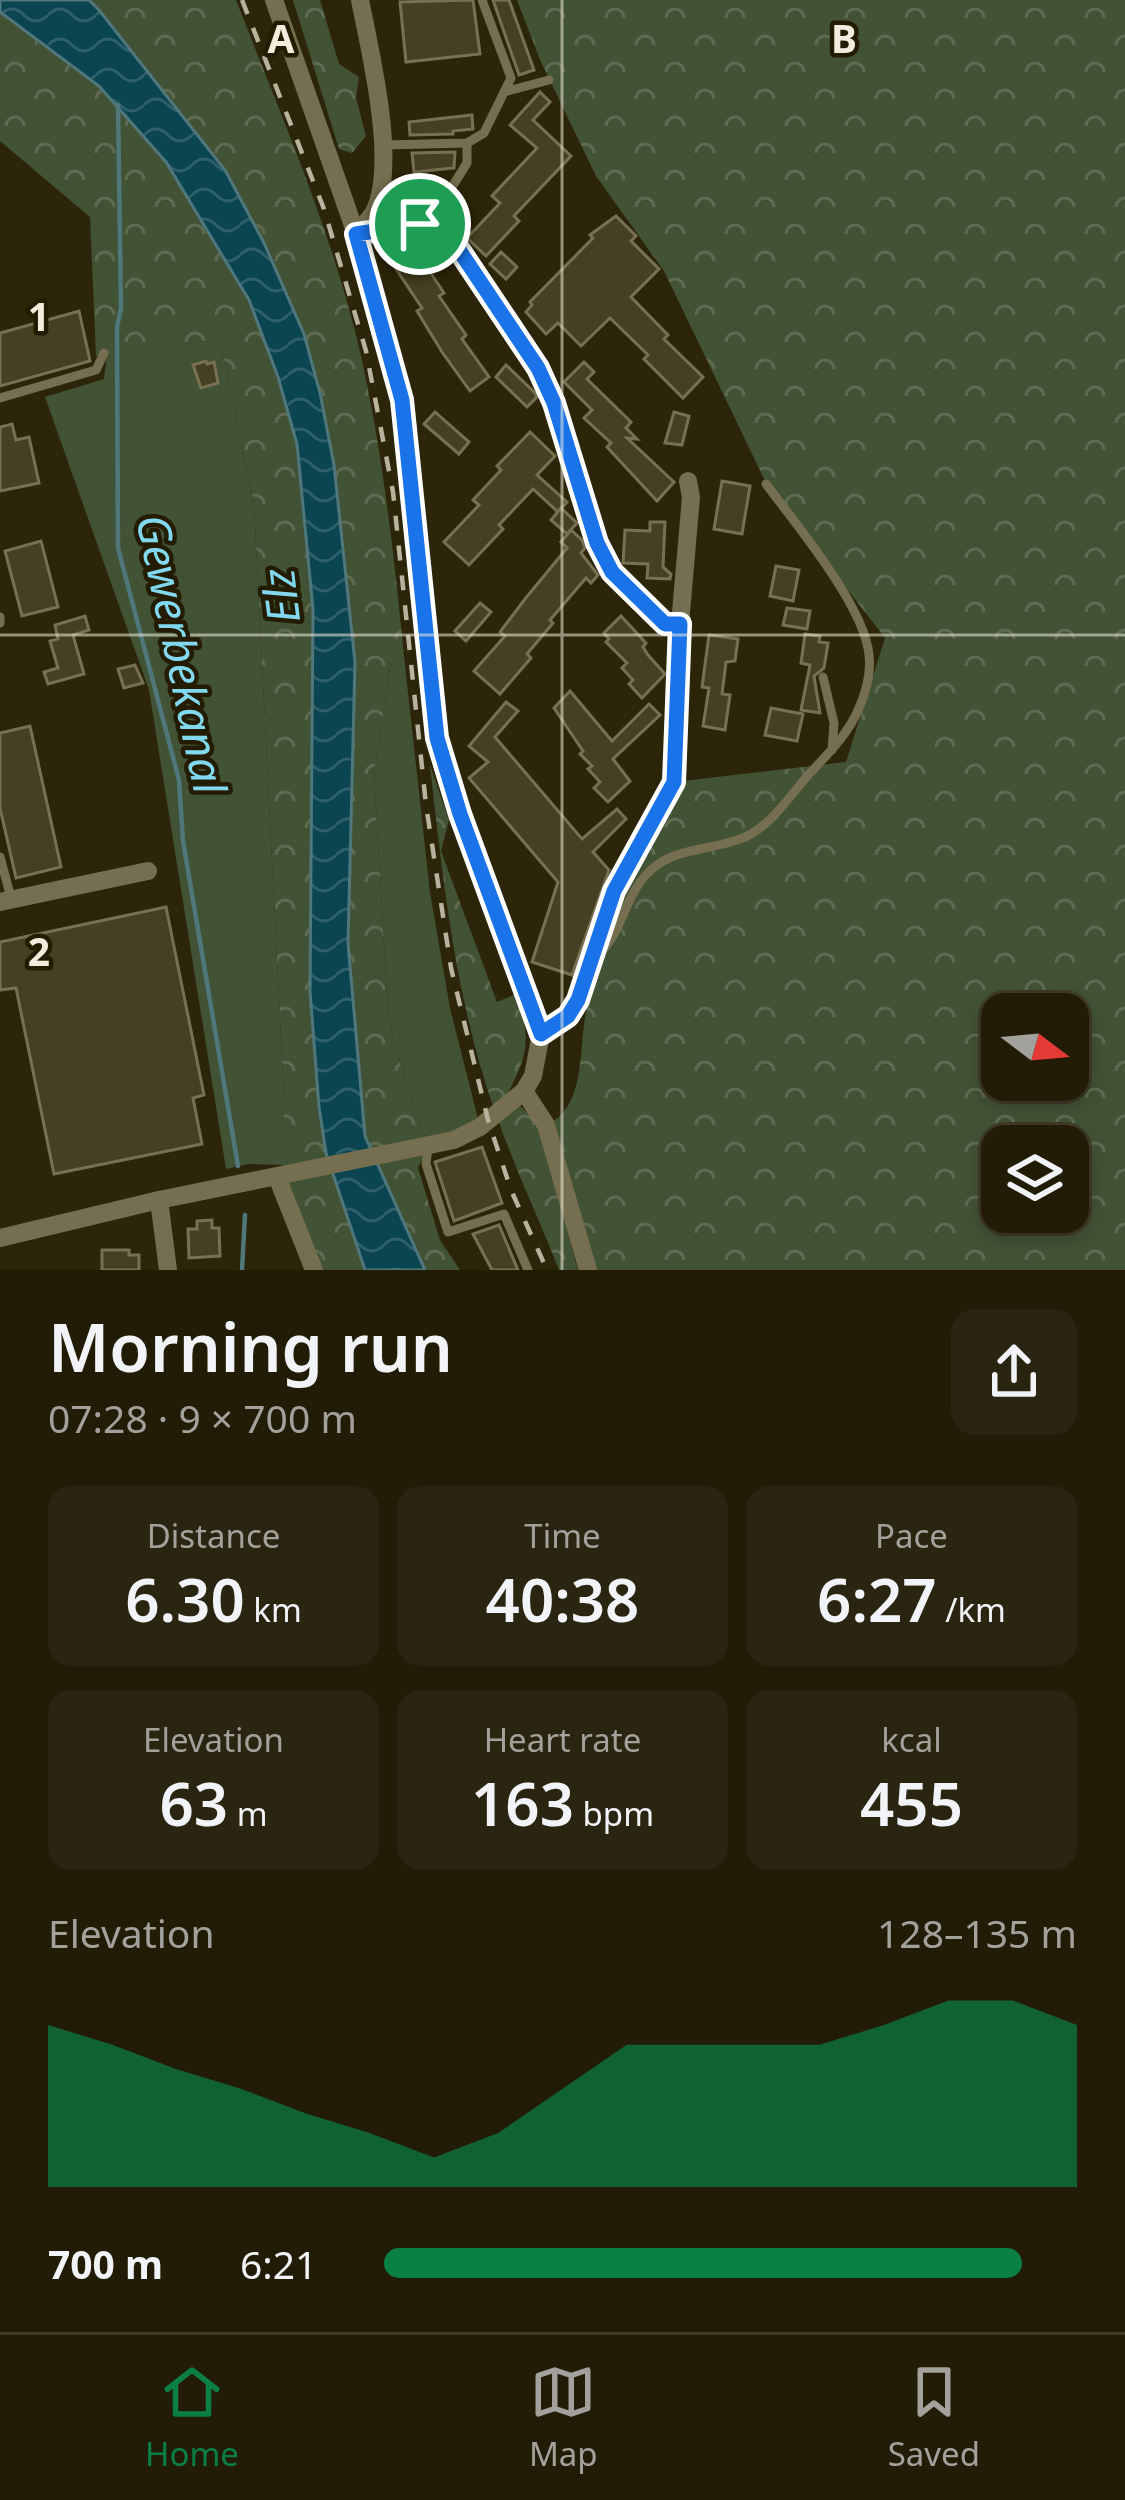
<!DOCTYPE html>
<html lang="en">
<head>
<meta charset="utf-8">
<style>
	:root { --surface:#221c07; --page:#2a2511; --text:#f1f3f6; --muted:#a2a19b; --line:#3f3a28; --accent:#0b8043 }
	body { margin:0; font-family:"Noto Sans",sans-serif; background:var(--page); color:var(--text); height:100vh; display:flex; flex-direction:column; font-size:45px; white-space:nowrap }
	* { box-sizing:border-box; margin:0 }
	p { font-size:39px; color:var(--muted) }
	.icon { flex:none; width:66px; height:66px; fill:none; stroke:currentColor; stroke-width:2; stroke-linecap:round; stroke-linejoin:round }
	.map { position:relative; height:1270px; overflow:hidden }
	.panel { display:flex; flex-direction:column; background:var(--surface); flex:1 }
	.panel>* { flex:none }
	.needle { width:78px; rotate:106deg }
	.fabs { position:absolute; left:981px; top:993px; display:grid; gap:24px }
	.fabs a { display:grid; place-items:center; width:108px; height:108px; border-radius:24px; background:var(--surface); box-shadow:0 6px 18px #0003,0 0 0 3px var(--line); font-size:60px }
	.pin { position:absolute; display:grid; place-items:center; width:102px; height:102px; color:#fff; margin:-51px; border:6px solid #fff; border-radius:50%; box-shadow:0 3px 12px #0007 }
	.round { display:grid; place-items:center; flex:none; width:126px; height:126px; border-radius:24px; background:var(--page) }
	.summary { display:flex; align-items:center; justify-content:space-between; height:204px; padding:0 48px }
	h1 { font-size:66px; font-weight:600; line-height:90px }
	.figures { display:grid; grid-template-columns:repeat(3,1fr); gap:18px; height:204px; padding:12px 48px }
	.figures div { display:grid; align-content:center; border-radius:24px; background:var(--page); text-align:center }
	.figures b { font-size:60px; font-weight:600 }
	.figures small { font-size:33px; font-weight:400 }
	.figures p { font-size:33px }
	.chart { height:336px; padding:24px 48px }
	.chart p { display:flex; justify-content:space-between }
	.chart svg { width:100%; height:216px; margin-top:12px; fill:var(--accent); opacity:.7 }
	ul { padding:0 48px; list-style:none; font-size:39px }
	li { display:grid; grid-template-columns:192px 144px 1fr; align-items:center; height:90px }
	li i { height:30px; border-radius:15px; background:var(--accent) }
	.menu { display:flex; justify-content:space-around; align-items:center; height:168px; border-top:3px solid var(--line); background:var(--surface); font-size:33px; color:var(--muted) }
	.menu a { display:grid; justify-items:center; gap:6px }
	.menu .selected { color:var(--accent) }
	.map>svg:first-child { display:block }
</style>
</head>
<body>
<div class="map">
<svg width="1125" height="1270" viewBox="0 0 1125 1270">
	<defs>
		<pattern id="forest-crowns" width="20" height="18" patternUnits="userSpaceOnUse" patternTransform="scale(3)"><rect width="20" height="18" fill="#425234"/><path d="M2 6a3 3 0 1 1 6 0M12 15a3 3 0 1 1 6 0" fill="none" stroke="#5e6b51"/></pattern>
		<pattern id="water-waves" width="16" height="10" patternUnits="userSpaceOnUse" patternTransform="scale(3)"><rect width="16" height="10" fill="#0b4551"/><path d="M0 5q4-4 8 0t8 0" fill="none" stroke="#2f6069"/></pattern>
	</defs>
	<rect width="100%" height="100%" fill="#2d2509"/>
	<g fill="#425234">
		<polygon points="204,341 219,346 225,362 254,504 284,1099 284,1165 248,1164 226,1169 149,690 45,397 104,379 107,353"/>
		<polygon points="404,656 430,892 450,1008 480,1127 428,1147 393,1040 388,1011 374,775 391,660"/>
	</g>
	<g fill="url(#forest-crowns)" fill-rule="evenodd">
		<path d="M 89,0 L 236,0 C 281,116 333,233 361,356 C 383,455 394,555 404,656 L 391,660 L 374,775 L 388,1011 L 393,1040 L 428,1147 L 418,1168 L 440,1240 L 460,1270 L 425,1270 L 365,1136 L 348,943 L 355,662 L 334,465 L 320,393 L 304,334 L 264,243 L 225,170 Z"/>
		<polygon points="293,0 320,0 339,64 359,77 356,98 366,136 352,153 339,149"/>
		<path d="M 517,0 L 1125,0 L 1125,1270 L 588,1270 L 546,1125 C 585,1109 579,1052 585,1018 C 591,985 613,906 628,877 C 644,844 665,813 683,781 L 846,762 L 885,638 L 768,487 L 664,271 L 596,176 L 541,62 ZM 1002,1014 L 1068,1014 L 1068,1080 L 1002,1080 ZM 1002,1146 L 1068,1146 L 1068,1212 L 1002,1212 Z"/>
		<polygon points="0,12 99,86 166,162 249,300 278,377 297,444 313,609 310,991 326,1153 365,1270 314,1270 277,1177 283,1165 284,1099 254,504 225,362 219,346 204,341 96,356 90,217 0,141"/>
		<path d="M 430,765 L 449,820 L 441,851 L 497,1002 L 516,994 C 531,1037 529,1053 508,1093 L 538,1124 L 578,1270 L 559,1270 C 539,1219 515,1169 497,1117 C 456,1005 443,883 430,765 Z"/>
	</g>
	<polygon fill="url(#water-waves)" stroke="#50777b" stroke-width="3" points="0,0 89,0 99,10 225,170 264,243 304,334 320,393 334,465 355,662 348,943 365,1136 425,1270 365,1270 326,1153 319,1107 310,991 313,609 297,444 278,377 249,300 166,162 99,86 0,12"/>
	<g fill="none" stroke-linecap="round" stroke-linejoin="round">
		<g stroke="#50777b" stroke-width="4.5">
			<polyline points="118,105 121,308 117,327 118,548 179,780 183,841 238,1166"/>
			<polyline points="242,1270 245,1215"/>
		</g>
	</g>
	<g fill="#473f23" stroke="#787052" stroke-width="3">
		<polygon points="473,0 480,54 406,62 400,2"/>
		<polygon points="493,0 509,0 534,70 519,75"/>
		<polygon points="540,92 550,102 533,120 571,156 514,216 519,221 486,256 467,238 500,203 492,196 537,148 510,125"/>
		<polygon points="472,115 473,129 453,131 453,134 410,135 409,122"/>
		<polygon points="455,152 454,168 414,172 412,153"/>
		<polygon points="616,216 636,236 631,241 659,269 631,297 668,335 664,339 703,377 683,398 644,359 648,355 610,318 581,346 558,323 546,334 526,312 532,305 530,302 593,238 590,235"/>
		<polygon points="501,252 517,267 506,279 490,264"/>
		<polygon points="420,257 444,293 439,296 466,335 462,339 489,377 470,391 442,352 417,311 422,308 396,269"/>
		<polygon points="79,311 90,361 0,386 0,333"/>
		<polygon points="206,361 207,364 214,362 218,383 201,388 193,365"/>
		<polygon points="584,362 594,372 587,379 631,422 626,428 637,439 627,438 674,482 657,501 607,447 611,443 584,418 592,410 564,382"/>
		<polygon points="506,365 534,392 537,397 527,407 496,377"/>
		<polygon points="435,412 469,442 459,454 424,424"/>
		<polygon points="674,412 689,416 682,445 665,443"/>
		<polygon points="12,424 16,440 29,437 39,483 0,491 0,427"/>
		<polygon points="530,432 555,456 537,475 567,502 558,512 533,489 499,525 503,529 469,565 444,542 479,505 473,500 501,470 497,466"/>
		<polygon points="722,481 750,486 742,534 714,529"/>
		<polygon points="561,508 577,523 567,534 551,520"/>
		<polygon points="650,522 665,522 663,567 671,574 670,579 647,578 648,564 623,563 625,530 650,531"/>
		<polygon points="571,530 582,540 585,548 581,553 598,575 591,583 586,578 550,620 553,623 527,654 531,658 500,694 474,671 505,636 500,632 525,599 567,548 561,542"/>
		<polygon points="41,541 58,607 22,616 5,551"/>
		<polygon points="776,566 799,570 793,601 770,596"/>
		<polygon points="480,603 491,612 466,641 455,631"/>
		<polygon points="787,608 810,611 807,629 783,625"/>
		<polygon points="85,616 89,630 73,635 84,674 48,684 44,672 58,668 50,641 58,639 55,625"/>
		<polygon points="621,616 646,643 643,647 648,655 665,674 642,698 629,684 633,680 622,668 627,663 606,642 609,639 604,633"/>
		<polygon points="805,634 820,636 819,642 828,643 824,668 814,676 820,713 801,710 810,665 801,663"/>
		<polygon points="709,635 738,639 735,661 726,662 722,694 730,695 725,730 703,726 709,688 702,687"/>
		<polygon points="135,665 143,683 124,688 118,669"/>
		<polygon points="570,691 612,741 649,704 660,715 613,759 630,781 608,802 594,788 600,782 588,769 592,766 580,754 583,751 554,708"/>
		<polygon points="506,702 518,711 495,737 582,839 617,809 626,819 593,852 609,870 572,975 532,962 558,882 469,778 488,762 469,746"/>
		<polygon points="771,708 803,714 797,741 765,735"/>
		<polygon points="30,726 61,867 16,878 0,808 0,733"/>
		<polygon points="166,907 204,1095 193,1098 202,1144 54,1174 16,988 0,990 0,942"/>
		<polygon points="482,1147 502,1203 454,1221 435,1162"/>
		<polygon points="212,1220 212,1228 219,1228 220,1256 189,1258 188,1229 197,1229 197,1221"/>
		<polygon points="499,1225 518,1270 492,1270 473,1234"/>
		<polygon points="102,1250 129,1250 129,1255 139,1255 139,1270 102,1270"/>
	</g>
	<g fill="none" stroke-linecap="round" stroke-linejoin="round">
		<g stroke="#766e50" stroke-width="9">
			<polyline points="504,92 549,80"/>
			<polyline points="384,145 467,143 484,133 511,78 482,0"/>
			<polyline points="427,227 467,163 467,143"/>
			<polyline points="0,398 96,370 104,353"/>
			<polyline points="0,617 0,623"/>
			<polyline points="823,677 834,723 832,750"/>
			<polyline points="0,857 11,898"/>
			<path d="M 599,954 C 623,932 625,893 651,870 C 677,846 714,851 745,837 C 771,826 791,794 810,773 C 828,754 849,733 859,708 C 866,692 871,672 869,655 C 865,607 796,524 766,484"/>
			<polyline points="428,1147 426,1164 448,1232 504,1214 528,1270"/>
		</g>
		<g stroke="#766e50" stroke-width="18">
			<polyline points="356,234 420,224 451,238 538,368 554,403 597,543 612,572 665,624 680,624"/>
			<path d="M 356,234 C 362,227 369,220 374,212 C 398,165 370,51 360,0"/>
			<polyline points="0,902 148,871"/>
			<polyline points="541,1034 568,1016 578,1000 614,891 674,782 680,624 691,497 688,481"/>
			<polyline points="524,1091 546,1125 588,1270"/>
			<polyline points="277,1177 314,1270"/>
			<polyline points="159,1200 168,1270"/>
			<polyline points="0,1238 159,1200 454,1140 480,1127 524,1091 533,1076 541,1034 460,814 437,738 402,400 356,234 274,0"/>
		</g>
		<polyline stroke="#b8b29f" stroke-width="4.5" stroke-dasharray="15 15" stroke-linecap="butt" points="242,0 324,209 366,351 393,492 426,805 451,968 488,1120 511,1190 547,1270"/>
	</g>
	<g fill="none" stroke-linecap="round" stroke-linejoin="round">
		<g stroke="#fff" stroke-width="24">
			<polygon id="route" points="420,224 451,238 538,368 554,403 597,543 612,572 665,624 680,624 674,782 614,891 578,1000 568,1016 541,1034 460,814 437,738 402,400 356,234"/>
		</g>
		<use href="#route" stroke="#1a73e8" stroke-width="15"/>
	</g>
	<path fill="none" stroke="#f1ecdc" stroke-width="3" stroke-opacity="0.55" d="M 562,0 L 562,1270M 0,635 L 1125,635"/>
	<g text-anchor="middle" stroke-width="9" stroke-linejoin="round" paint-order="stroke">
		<g font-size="45" font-style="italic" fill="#82d9ef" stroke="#231c01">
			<text transform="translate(281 596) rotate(-97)" y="16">Elz</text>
			<text transform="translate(181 654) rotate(78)" y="16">Gewerbekanal</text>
		</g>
	</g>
	<g font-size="39" text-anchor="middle" font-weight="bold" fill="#f1ecdc" stroke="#231c01" stroke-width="9" stroke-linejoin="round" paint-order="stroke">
		<text x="281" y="53">A</text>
		<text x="844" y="53">B</text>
		<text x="39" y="331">1</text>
		<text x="39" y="966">2</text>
	</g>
</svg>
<div class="fabs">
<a><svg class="needle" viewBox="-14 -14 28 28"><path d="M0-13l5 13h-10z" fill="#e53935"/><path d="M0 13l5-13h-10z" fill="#a2a19b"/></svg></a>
<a><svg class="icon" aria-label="layers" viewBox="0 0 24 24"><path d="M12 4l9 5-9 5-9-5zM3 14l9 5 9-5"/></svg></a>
</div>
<div class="pin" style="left:420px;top:224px;background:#1e9e55"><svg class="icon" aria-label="arrive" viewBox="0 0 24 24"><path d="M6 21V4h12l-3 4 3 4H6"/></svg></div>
</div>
<section class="panel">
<div class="summary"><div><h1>Morning run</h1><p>07:28 · 9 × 700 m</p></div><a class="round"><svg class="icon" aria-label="share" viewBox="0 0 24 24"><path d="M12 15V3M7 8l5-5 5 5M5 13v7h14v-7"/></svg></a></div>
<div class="figures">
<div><p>Distance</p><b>6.30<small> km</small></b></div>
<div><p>Time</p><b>40:38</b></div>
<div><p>Pace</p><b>6:27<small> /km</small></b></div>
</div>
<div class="figures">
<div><p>Elevation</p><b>63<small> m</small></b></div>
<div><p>Heart rate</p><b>163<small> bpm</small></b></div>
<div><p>kcal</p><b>455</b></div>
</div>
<div class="chart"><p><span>Elevation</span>128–135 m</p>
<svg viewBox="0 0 160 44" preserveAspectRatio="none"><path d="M0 44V11L10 15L20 20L30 24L40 29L50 33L60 38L70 33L80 24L90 15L100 15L110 15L120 15L130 11L140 6L150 6L160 11V44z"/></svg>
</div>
<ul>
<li><b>700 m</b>6:21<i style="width:92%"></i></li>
</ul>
</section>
<nav class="menu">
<a class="selected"><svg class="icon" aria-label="home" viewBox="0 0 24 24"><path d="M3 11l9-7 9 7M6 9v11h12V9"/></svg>Home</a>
<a><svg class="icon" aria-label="map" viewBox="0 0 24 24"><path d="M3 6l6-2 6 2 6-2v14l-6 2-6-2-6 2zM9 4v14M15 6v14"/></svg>Map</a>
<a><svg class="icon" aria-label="saved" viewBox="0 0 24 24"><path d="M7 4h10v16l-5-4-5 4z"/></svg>Saved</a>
</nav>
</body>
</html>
